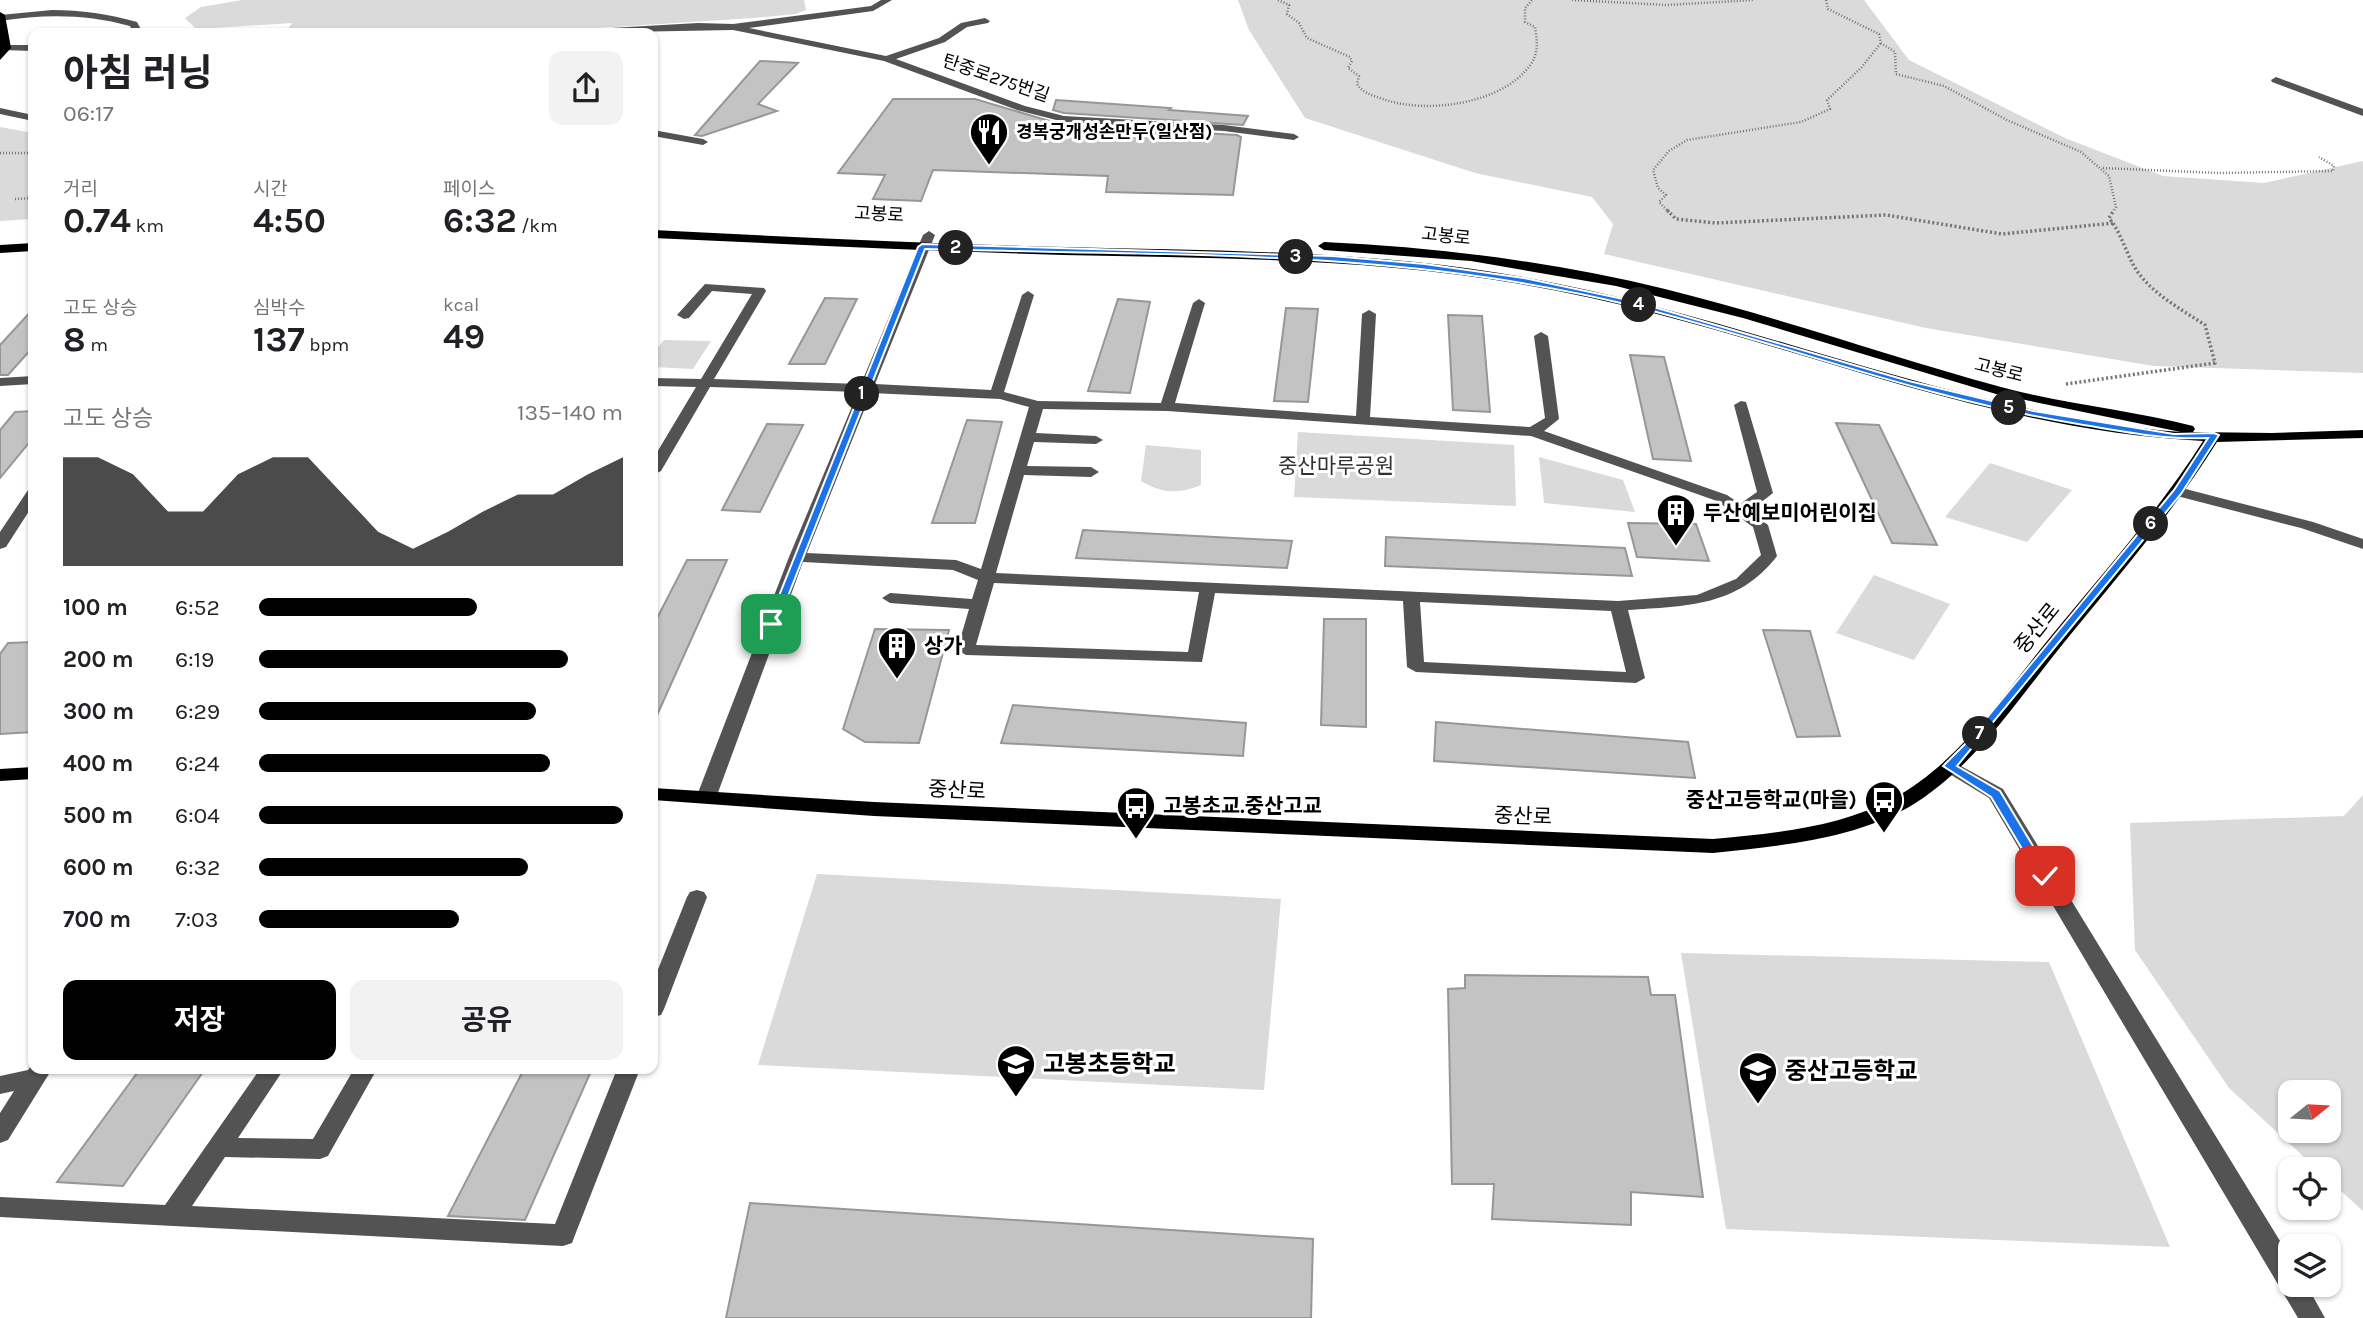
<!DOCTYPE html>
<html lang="ko">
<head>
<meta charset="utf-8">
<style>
	:root { --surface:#fff; --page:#f2f2f2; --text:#202124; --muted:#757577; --accent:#000 }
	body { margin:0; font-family:Karla,"Noto Sans KR",sans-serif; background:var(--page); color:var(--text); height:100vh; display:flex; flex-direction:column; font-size:26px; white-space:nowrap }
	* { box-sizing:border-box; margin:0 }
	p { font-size:23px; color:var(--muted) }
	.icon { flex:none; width:38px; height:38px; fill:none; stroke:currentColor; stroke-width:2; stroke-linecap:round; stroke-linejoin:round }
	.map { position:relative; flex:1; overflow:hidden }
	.drawer { position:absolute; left:28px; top:28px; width:630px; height:1046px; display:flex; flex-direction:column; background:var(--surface); border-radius:14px; box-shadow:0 2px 5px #0004 }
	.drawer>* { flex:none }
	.needle { width:46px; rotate:72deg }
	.buttons { position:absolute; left:2278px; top:1080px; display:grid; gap:14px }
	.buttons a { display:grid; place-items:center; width:63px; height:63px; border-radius:14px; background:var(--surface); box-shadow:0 2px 5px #0004; font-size:35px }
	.pin { position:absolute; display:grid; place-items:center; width:60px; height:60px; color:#fff; margin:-30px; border-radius:14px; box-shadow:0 4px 10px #0006 }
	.km { position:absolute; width:35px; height:35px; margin:-18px; border-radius:50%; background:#222; color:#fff; font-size:19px; line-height:35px; text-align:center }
	.round { display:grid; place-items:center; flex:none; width:74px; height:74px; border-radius:14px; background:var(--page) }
	.summary { display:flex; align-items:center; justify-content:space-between; height:119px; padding:0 35px }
	h1 { font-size:38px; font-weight:700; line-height:52px }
	.figures { display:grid; grid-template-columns:repeat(3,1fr); gap:10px; height:119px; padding:7px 35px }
	.figures div { display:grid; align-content:center }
	.figures b { font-size:35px; font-weight:700 }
	.figures small { font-size:19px; font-weight:400 }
	.figures p { font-size:19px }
	.chart { height:196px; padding:14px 35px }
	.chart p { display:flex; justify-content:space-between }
	.chart svg { width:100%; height:126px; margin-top:7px; fill:var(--accent); opacity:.7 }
	.cta { display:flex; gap:14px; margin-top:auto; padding:14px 35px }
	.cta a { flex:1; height:80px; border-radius:14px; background:var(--accent); color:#fff; font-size:28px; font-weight:700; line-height:80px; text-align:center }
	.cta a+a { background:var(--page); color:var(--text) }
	ul { padding:0 35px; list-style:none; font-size:23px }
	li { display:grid; grid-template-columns:112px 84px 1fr; align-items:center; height:52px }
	li i { height:18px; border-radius:9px; background:var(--accent) }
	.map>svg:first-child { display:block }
</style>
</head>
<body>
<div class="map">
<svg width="2363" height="1318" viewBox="0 0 2363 1318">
	<rect width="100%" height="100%" fill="#fff"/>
	<g fill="#dadada" fill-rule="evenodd">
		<polygon points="242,0 804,0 806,10 796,14 754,18 518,33 285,33 292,23 196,29 185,18 201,7"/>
		<polygon points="1238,0 1864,0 1909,60 2065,138 2163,176 2264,183 2363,161 2363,373 2154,366 1926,328 1604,254 1613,224 1592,197 1475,173 1305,118 1249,30"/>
		<polygon points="0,127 33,133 33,219 0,221"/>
		<polygon points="664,340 711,341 693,369 653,367 653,354"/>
		<polygon points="1298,432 1514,445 1516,506 1294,497"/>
		<path d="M 1146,445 L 1201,450 L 1201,485 C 1178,494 1163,494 1141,481 Z"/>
		<polygon points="1539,457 1623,480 1635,512 1544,503"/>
		<polygon points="1990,463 2072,490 2027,542 1945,517"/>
		<polygon points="1874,575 1950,604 1914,660 1836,633"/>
		<path d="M 2363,795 L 2363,1211 L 2329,1180 L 2329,1169 L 2317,1169 L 2229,1088 L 2135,950 L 2130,823 L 2344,816 ZM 2291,1092 L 2329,1092 L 2329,1130 L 2291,1130 Z"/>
		<polygon points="817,874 1281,899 1264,1090 758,1065"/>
		<polygon points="1681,953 2049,962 2170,1247 1726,1229"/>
	</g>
	<g fill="#c3c3c3" stroke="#979797" stroke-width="2">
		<polygon points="760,61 798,63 758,104 777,111 702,136 695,135"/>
		<polygon points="893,99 975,99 1063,125 1237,135 1241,137 1233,195 1106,192 1108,176 933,170 921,201 873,199 885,175 838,173"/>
		<polygon points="1056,100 1171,108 1169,110 1248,116 1243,125 1064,113 1053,110"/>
		<polygon points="825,298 857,299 825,364 789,364"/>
		<polygon points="1118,299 1150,302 1130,393 1088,391"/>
		<polygon points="1286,308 1318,309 1308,402 1274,401"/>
		<polygon points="33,309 33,347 8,375 0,375 0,345"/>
		<polygon points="1448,315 1482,316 1490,412 1453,410"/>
		<polygon points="1630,355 1664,357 1691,461 1653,459"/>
		<polygon points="33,411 33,438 0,478 0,430 15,412"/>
		<polygon points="967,420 1002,422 975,523 932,523"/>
		<polygon points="1836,423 1879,425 1937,545 1892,543"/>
		<polygon points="767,424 803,425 760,512 722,510"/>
		<polygon points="1628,523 1696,524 1709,561 1637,557"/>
		<polygon points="1083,530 1292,541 1287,568 1076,558"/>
		<polygon points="1386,537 1625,548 1632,576 1385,566"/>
		<polygon points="687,560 727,560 653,724 653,626"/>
		<polygon points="1324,619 1366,619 1366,727 1321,725"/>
		<polygon points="875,629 949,630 919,743 865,742 843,729"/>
		<polygon points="1763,630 1810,631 1840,736 1797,737"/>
		<polygon points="33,642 33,732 0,734 0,654 8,643"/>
		<polygon points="1013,705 1246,723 1243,756 1001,743"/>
		<polygon points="1436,722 1688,742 1695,778 1434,761"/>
		<polygon points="1465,975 1648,977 1651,995 1675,995 1703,1197 1631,1192 1631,1225 1492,1219 1494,1184 1452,1184 1448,989 1465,988"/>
		<polygon points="140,1069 205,1069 123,1186 57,1182"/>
		<polygon points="524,1069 592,1069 525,1220 448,1216"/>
		<polygon points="750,1203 1313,1239 1311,1318 726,1318"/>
	</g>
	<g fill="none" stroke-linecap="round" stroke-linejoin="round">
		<g stroke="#757575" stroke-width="2.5" stroke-dasharray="1 2" stroke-linecap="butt">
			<path d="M 1278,0 L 1289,5 L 1287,14 L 1299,23 L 1307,38 L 1350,57 L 1352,61 L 1348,68 L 1359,76 L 1357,84 C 1362,92 1371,95 1380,98 C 1423,115 1503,105 1531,64 C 1539,52 1537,40 1535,27 L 1525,22 L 1525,8 L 1532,0"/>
			<polyline points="1572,0 1667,5 1753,0"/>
			<polyline points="1826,0 1828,9 1879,34 1881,43 1895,52 1896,74 1944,86 2007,120 2081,152 2109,176 2116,207 2113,212"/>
			<polyline points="0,153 33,153"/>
			<polyline points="2103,168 2218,173 2333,171 2334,166 2319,157"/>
			<polyline points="15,199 33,198"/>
			<polyline points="1669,212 1659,202 1666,195 1658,188 1653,170 1669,151 1687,140 1801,122 1830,109 1827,100 1861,68 1881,43"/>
		</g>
		<g stroke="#757575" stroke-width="3.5" stroke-dasharray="2 2.5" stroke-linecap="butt">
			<polyline points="1667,210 1676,219 1716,223 1886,215 2002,234 2114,223"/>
			<path d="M 2066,384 L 2215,363 L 2205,325 C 2181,309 2154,295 2137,271 C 2126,254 2122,234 2109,218 L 2114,210"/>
		</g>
		<g fill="#535353" fill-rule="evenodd">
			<polygon points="881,0 892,0 873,11 749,28 886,56 939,38 961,23 985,18 990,21 988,23 967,27 945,42 896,59 1025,106 1064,116 1224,125 1294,134 1299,137 1294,140 1224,131 1064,122 1017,110 884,61 733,30 571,33 576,30 698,23 733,24 871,6"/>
			<path d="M 52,10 C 81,10 109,14 137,22 L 143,33 L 133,33 L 130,26 C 86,14 45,14 0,21 L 0,15 Z"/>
			<polygon points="6,45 33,45 33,51 3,50 3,46"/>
			<polygon points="2276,77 2363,109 2363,116 2272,82 2271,80"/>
			<polygon points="0,108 33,115 33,121 0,114"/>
			<polygon points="653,130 703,139 708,142 703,145 653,136"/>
			<path d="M 929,231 L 935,235 L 875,384 L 991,390 L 1022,295 L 1028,291 L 1034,295 L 1004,392 L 1038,401 L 1161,403 L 1193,303 L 1199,299 L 1205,303 L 1175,403 L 1356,416 L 1362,314 L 1369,310 L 1376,314 L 1370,417 L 1530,427 L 1545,418 L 1534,336 L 1541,332 L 1548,336 L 1559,419 L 1544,431 L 1727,495 L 1740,504 L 1757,492 L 1734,405 L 1741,401 L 1746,402 L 1773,493 L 1750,511 L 1768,525 L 1777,556 C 1738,607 1686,606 1628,610 L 1645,678 L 1636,683 L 1416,672 L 1407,667 L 1403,601 L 1215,593 L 1202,662 L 966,655 L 957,650 L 969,609 L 890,603 L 882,598 L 890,593 L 972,599 L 978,580 L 953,570 L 803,562 L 716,798 L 713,803 L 699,803 L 696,798 L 789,557 L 858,392 L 710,387 L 661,471 L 653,475 L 653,459 L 696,387 L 653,386 L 653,378 L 701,379 L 752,294 L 712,291 L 689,318 L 684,319 L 677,315 L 705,284 L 764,288 L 766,291 L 714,379 L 861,384 L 923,235 ZM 871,393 L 1000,399 L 1029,407 L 981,569 L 956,560 L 807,553 ZM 1043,409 L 1167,411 L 1531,436 L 1717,501 L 1753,527 L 1761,555 L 1736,579 L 1697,595 L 1618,601 L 996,573 L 1024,475 L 1091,477 L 1099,472 L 1091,467 L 1027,466 L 1034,442 L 1096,444 L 1103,440 L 1096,436 L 1036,433 ZM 994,583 L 1199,592 L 1188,652 L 976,645 ZM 1420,602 L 1611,611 L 1626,672 L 1424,662 Z"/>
			<polygon points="33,376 33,384 0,386 0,378"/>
			<polygon points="2178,487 2313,522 2363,539 2363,549 2301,528 2173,495 2170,492 2173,489"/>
			<polygon points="33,488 33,505 6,547 0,549 0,532 28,490"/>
			<polygon points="1950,760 2003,789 2291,1259 2291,1284 2306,1284 2325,1318 2298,1318 1989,798 1943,770 1941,766"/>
			<polygon points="697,890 704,892 707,897 664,1009 661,1015 653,1017 653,982 687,897 690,892"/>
			<polygon points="33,1063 33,1069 52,1069 8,1140 0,1143 0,1113 14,1091 0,1094 0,1076 28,1070"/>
			<polygon points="260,1069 284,1069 238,1138 313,1139 354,1069 377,1069 328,1156 320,1159 225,1157 192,1206 555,1224 617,1069 640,1069 575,1235 572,1243 563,1246 0,1217 0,1197 165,1205"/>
		</g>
		<g fill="#000" fill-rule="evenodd">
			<polygon points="0,12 5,15 11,48 0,60"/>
			<path d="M 653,230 C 790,237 928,244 1065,247 C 1217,251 1372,250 1523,277 C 1745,316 1954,414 2181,432 L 1996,394 L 1743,318 L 1616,286 L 1471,261 L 1324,250 L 1318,246 L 1324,242 C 1439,247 1553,262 1665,289 C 1778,317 1888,356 2001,387 C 2064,404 2130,410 2193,426 L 2195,429 L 2193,432 L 2272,433 L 2363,430 L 2363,438 L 2217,442 C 2172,514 2116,579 2062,645 C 2016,702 1973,769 1909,807 C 1851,840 1778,846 1713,853 L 874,816 L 653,800 L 653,788 L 874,802 L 1713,839 C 1774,833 1839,828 1894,798 C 1960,762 2005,692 2052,635 C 2104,572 2159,510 2203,441 C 1966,430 1751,322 1520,284 C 1369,258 1215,258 1063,255 C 926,251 790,244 653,238 Z"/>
			<polygon points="33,243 33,251 0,253 0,245"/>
			<polygon points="33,767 33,779 0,781 0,769"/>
		</g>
	</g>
	<path fill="#1a73e8" stroke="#fff" stroke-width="2" d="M 922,244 L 1333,256 L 1425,264 L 1524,278 L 1633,301 L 1909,381 L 2034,411 L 2174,434 L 2214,433 L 2219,435 L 2181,494 L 1957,766 L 2000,791 L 2051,876 L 2045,880 L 2040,879 L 1991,797 L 1943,766 L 1966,743 L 2174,490 L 2208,438 C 2163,440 2121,431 2078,424 C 1924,399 1779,342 1629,305 C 1399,248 1160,256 925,249 L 777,624 L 767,626 L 918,247 Z"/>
	<defs>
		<g id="restaurant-pin" transform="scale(2.0125)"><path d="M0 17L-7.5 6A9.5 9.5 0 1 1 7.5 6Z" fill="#000" stroke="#fff"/><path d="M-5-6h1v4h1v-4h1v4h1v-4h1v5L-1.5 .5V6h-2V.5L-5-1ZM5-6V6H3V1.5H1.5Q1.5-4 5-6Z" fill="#fff"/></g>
		<g id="building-pin" transform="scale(2.0125)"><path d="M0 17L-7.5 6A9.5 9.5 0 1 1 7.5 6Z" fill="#000" stroke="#fff"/><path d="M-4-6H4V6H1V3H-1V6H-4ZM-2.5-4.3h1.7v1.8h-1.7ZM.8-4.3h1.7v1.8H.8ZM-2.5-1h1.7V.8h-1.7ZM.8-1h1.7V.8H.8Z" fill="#fff"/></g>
		<g id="bus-pin" transform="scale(2.0125)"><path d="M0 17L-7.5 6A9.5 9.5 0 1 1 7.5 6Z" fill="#000" stroke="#fff"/><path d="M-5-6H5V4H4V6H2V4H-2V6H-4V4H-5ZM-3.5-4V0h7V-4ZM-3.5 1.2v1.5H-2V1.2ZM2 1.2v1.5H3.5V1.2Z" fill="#fff"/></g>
		<g id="school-pin" transform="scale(2.0125)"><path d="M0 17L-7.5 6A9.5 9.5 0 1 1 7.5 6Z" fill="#000" stroke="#fff"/><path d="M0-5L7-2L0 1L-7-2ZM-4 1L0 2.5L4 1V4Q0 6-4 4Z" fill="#fff"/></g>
	</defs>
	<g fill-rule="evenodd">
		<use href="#restaurant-pin" x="989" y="132"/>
		<use href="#building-pin" x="1676" y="513"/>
		<use href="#building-pin" x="897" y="646"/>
		<use href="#bus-pin" x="1884" y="800"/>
		<use href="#bus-pin" x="1136" y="806"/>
		<use href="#school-pin" x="1016" y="1064"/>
		<use href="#school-pin" x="1758" y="1071"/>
	</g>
	<g text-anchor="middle" stroke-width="6" stroke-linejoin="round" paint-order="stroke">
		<g font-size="18" fill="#000" stroke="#fff">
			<text transform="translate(996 78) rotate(19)" y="6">탄중로275번길</text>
			<text transform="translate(879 214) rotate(3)" y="6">고봉로</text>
			<text transform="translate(1446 236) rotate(6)" y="6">고봉로</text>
			<text transform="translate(1999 370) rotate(14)" y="6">고봉로</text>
		</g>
		<g font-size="18" font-weight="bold" fill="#000" stroke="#fff" text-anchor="start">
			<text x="1016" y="138">경복궁개성손만두(일산점)</text>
		</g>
		<g font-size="21" fill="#313131" stroke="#fff">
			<text x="1336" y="473">중산마루공원</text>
		</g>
		<g font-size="21" font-weight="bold" fill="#000" stroke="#fff" text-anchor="start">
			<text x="1703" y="520">두산예보미어린이집</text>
			<text x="924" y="653">상가</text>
			<text x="1857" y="807" text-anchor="end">중산고등학교(마을)</text>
			<text x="1163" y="813">고봉초교.중산고교</text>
		</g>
		<g font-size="21" fill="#000" stroke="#fff">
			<text transform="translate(2037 628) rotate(-51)" y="7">중산로</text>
			<text transform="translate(957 790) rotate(3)" y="7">중산로</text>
			<text transform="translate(1523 816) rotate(2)" y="7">중산로</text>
		</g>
		<g font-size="24" font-weight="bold" fill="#000" stroke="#fff" text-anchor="start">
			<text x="1043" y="1072">고봉초등학교</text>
			<text x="1785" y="1079">중산고등학교</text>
		</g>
	</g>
</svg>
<div class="buttons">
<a><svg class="needle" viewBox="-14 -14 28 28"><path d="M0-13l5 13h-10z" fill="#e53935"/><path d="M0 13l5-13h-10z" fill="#757577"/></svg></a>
<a><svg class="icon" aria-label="locate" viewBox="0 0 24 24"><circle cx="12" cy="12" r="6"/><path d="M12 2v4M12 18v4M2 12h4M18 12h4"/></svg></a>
<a><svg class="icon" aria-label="layers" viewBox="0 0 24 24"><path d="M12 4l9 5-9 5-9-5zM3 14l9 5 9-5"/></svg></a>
</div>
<div class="pin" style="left:771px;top:624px;background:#1e9e55"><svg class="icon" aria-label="arrive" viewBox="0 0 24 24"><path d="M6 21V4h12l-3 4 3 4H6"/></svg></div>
<div class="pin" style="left:2045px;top:876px;background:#d93025"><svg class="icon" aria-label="check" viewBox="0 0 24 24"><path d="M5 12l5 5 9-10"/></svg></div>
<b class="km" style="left:862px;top:394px">1</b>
<b class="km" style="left:956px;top:248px">2</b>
<b class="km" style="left:1296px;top:257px">3</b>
<b class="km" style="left:1639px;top:305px">4</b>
<b class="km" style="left:2009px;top:408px">5</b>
<b class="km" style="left:2151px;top:524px">6</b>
<b class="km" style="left:1980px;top:734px">7</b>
<section class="drawer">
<div class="summary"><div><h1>아침 러닝</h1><p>06:17</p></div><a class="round"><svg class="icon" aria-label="share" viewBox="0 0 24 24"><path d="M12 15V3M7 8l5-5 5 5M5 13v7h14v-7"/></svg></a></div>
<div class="figures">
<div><p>거리</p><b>0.74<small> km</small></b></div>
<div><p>시간</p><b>4:50</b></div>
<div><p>페이스</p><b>6:32<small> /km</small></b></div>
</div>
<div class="figures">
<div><p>고도 상승</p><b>8<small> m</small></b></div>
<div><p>심박수</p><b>137<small> bpm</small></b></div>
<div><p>kcal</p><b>49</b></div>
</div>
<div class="chart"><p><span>고도 상승</span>135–140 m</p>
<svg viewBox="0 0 160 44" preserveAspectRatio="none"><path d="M0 44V6L10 6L20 12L30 25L40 25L50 12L60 6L70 6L80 19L90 32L100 38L110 32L120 25L130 19L140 19L150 12L160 6V44z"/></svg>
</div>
<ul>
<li><b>100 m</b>6:52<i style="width:60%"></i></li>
<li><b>200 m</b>6:19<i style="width:85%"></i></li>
<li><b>300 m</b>6:29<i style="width:76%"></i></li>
<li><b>400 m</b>6:24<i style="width:80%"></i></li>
<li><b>500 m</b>6:04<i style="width:100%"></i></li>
<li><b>600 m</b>6:32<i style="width:74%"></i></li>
<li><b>700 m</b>7:03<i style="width:55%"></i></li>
</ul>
<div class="cta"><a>저장</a><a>공유</a></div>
</section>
</div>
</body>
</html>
